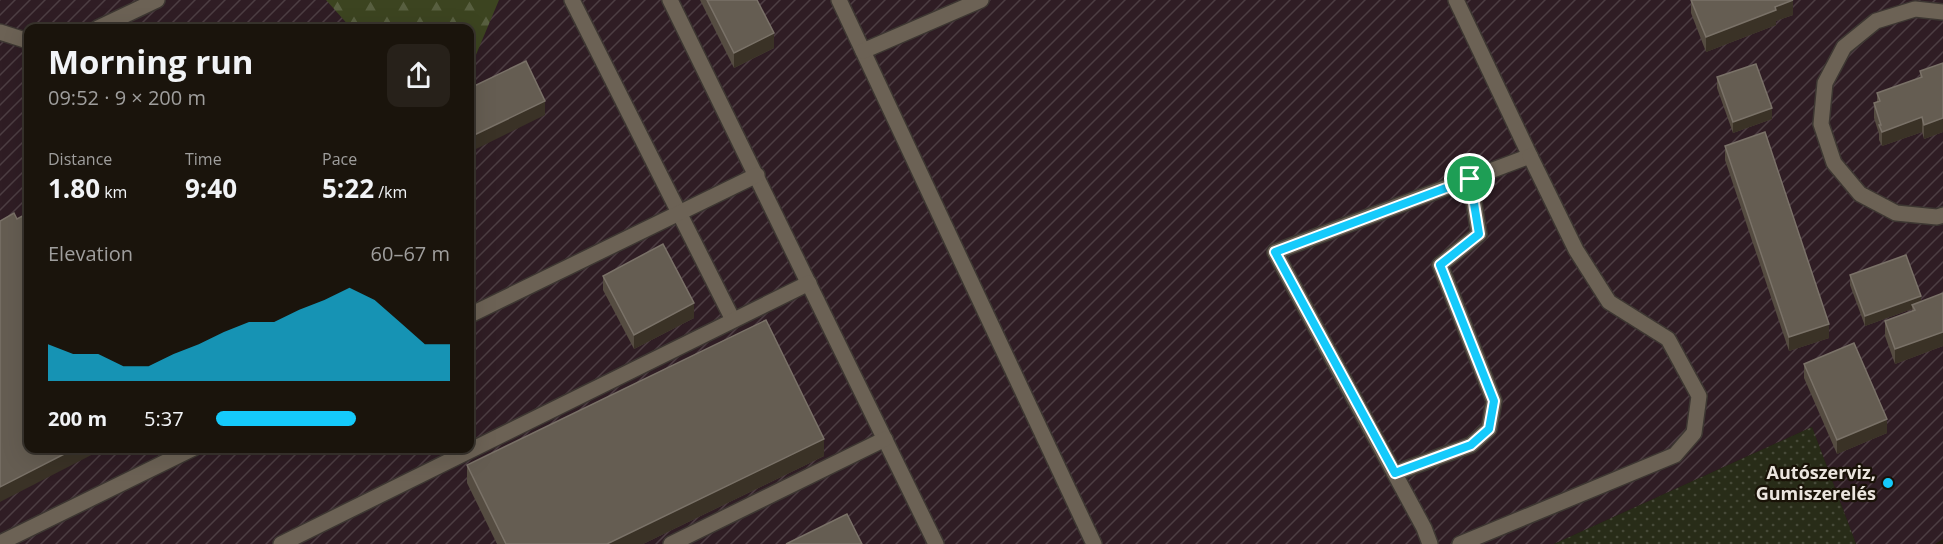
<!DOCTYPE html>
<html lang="en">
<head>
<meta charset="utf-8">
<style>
	:root { --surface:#1a140c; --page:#27211a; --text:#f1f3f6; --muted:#9f9e9d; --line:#38332d; --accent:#15cafb }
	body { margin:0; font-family:"Open Sans",sans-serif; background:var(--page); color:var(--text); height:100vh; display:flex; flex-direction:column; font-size:22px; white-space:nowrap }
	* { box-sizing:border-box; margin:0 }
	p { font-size:20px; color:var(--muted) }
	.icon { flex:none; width:33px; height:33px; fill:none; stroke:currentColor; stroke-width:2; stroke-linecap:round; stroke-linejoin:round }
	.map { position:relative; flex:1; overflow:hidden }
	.drawer { position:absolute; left:24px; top:24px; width:450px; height:429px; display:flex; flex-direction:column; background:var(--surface); border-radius:12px; box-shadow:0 6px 24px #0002,0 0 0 2px var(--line) }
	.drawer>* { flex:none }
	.pin { position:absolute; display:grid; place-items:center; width:51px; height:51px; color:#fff; margin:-26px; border:3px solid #fff; border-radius:50%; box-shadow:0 2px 6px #0007 }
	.round { display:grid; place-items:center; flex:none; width:63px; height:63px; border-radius:12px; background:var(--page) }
	.head { display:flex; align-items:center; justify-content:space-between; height:102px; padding:0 24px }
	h1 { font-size:33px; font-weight:700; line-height:45px }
	.figures { display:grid; grid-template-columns:repeat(3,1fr); gap:9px; height:102px; padding:6px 24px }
	.figures div { display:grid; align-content:center }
	.figures b { font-size:26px; font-weight:700 }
	.figures small { font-size:16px; font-weight:400 }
	.figures p { font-size:16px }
	.chart { height:168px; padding:12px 24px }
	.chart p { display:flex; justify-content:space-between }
	.chart svg { width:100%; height:108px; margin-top:6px; fill:var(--accent); opacity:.7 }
	ul { padding:0 24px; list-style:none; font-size:20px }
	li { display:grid; grid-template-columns:96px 72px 1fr; align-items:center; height:45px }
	li i { height:15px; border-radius:8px; background:var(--accent) }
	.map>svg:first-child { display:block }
</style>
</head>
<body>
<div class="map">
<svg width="1943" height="544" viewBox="0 0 1943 544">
	<defs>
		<pattern id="industrial-furrows" width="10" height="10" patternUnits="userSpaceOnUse" patternTransform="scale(1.5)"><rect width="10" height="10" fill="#2f1d24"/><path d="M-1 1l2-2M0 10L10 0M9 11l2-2" fill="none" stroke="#4d3e43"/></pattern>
		<pattern id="forest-firs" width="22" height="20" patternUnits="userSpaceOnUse" patternTransform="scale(1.5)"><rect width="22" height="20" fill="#3c4420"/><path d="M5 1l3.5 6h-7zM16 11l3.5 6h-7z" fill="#585f40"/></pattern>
		<pattern id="park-dots" width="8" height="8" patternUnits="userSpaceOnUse" patternTransform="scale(1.5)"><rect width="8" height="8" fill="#282c18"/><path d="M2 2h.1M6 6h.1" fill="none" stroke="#474a39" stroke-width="1.8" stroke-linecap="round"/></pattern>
	</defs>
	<rect width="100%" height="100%" fill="#231b10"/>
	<path fill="url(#industrial-furrows)" fill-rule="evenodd" d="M 0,0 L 1943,0 L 1943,539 L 1935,544 L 1856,544 L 1812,427 L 1554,544 L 0,544 ZM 28,28 L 470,28 L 470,448 L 28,448 Z"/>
	<polygon fill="url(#forest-firs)" points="326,0 499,0 470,69 470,28 351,28"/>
	<polygon fill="url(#park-dots)" points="1812,427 1856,544 1554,544"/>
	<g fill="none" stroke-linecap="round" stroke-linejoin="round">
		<g stroke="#3d3732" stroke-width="18">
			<g id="minor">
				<polyline points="572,0 733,320"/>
				<polyline points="670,0 936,544"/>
				<polyline points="839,0 1094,544"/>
				<polyline points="1943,12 1915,9 1876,21 1844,47 1825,83 1821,124 1834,163 1860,194 1896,213 1937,217 1943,215"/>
				<polyline points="98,28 157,0"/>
				<polyline points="0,32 28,41"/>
				<polyline points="863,51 981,0"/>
				<polyline points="470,315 757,175"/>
				<polyline points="1395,473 1471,445 1489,429 1494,401 1440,265 1479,234 1470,179"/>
				<polyline points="0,543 194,448"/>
				<polyline points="281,544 809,283"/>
				<polyline points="671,544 885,439"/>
				<polyline points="1430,544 1424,528 1275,252 1530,156 1456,0"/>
				<polyline points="1460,544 1675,455 1694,433 1699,396 1668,339 1609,302 1576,250 1530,156"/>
			</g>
		</g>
		<use href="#minor" stroke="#6c6255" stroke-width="15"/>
	</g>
	<g fill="#554c41">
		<polygon points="700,0 757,0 774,48 734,68"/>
		<polygon points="1691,0 1793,0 1793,15 1776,21 1776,25 1706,52 1691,13"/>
		<polygon points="1943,63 1943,132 1924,139 1922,132 1882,146 1879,140 1879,134 1874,118 1874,103 1877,102 1877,93 1920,78 1920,71"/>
		<polygon points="1717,77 1772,119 1733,133 1717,88"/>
		<polygon points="1725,146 1829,338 1789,351 1725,160"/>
		<polygon points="1850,275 1921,302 1943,293 1943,346 1895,364 1885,336 1885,321 1912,311 1912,309 1865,326 1850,285"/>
		<polygon points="603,276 694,318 634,349 603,290"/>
		<polygon points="1804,364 1887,433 1837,454 1804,378"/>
		<polygon points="824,456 643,544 497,544 467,483 467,465"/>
	</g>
	<g fill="#3a3226">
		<polygon points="1793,0 1793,15 1776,21 1776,25 1706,52 1706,37 1775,7"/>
		<polygon points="774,33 774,48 734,68 734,53"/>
		<polygon points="545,101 545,115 470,152 470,137"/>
		<polygon points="1772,108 1772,119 1733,133 1733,122"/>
		<polygon points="1922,117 1922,132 1882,146 1882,132"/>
		<polygon points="1943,118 1943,132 1924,139 1924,125"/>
		<polygon points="1921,296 1921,306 1912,305 1912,309 1865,326 1865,316"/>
		<polygon points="694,303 694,318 634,349 634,335"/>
		<polygon points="1829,324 1829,338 1789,351 1789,337"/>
		<polygon points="1943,332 1943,346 1895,364 1895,349"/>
		<polygon points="1887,419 1887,433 1837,454 1837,440"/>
		<polygon points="824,439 824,456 643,544 607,544"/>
		<polygon points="76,448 105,448 0,502 0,487"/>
	</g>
	<g fill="#655d52" stroke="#7a7268" stroke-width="1.5">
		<polygon points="707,0 757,0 774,33 734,53"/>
		<polygon points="1691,0 1793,0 1775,7 1776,10 1706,37"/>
		<polygon points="526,61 545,101 470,137 470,88"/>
		<polygon points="1943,63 1943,118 1924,125 1922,117 1882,132 1879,125 1881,125 1874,103 1880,101 1877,93 1922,77 1920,71"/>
		<polygon points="1756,64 1772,108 1733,122 1717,77"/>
		<polygon points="1765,132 1829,324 1789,337 1725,146"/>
		<polygon points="14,213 17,219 28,213 28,448 76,448 0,487 0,221"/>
		<polygon points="663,244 694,303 634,335 603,276"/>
		<polygon points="1906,255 1921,296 1865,316 1850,275"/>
		<polygon points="1943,293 1943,332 1895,349 1885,321 1915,310 1912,305"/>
		<polygon points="766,320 824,439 607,544 506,544 467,465"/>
		<polygon points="1854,343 1887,419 1837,440 1804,364"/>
		<polygon points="847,514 862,544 786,544"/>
	</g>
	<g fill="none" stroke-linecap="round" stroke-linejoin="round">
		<g stroke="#fff" stroke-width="12">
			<polygon id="route" points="1470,179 1479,234 1440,265 1494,401 1489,429 1471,445 1395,473 1275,252"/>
		</g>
		<use href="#route" stroke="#15cafb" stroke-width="8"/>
	</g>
	<circle fill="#15cafb" stroke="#191207" stroke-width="2" cx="1888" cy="483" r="6"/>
	<g text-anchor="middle" stroke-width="4.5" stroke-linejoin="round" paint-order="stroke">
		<g font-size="18" font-weight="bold" fill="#ebe5de" stroke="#191207" text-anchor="end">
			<text x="1876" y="479">Autószerviz,<tspan x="1876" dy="21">Gumiszerelés</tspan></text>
		</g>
	</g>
</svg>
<div class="pin" style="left:1470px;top:179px;background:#1e9e55"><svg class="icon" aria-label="arrive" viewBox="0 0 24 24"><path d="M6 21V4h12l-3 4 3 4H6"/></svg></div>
<section class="drawer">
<div class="head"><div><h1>Morning run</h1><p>09:52 · 9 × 200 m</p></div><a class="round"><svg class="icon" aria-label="share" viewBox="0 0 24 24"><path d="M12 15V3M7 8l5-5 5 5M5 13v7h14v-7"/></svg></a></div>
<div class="figures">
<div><p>Distance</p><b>1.80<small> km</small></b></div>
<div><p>Time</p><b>9:40</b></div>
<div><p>Pace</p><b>5:22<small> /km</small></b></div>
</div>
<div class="chart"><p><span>Elevation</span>60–67 m</p>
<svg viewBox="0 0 160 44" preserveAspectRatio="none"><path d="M0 44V29L10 33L20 33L30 38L40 38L50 33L60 29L70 24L80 20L90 20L100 15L110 11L120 6L130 11L140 20L150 29L160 29V44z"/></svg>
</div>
<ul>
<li><b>200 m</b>5:37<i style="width:60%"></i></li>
</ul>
</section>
</div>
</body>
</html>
